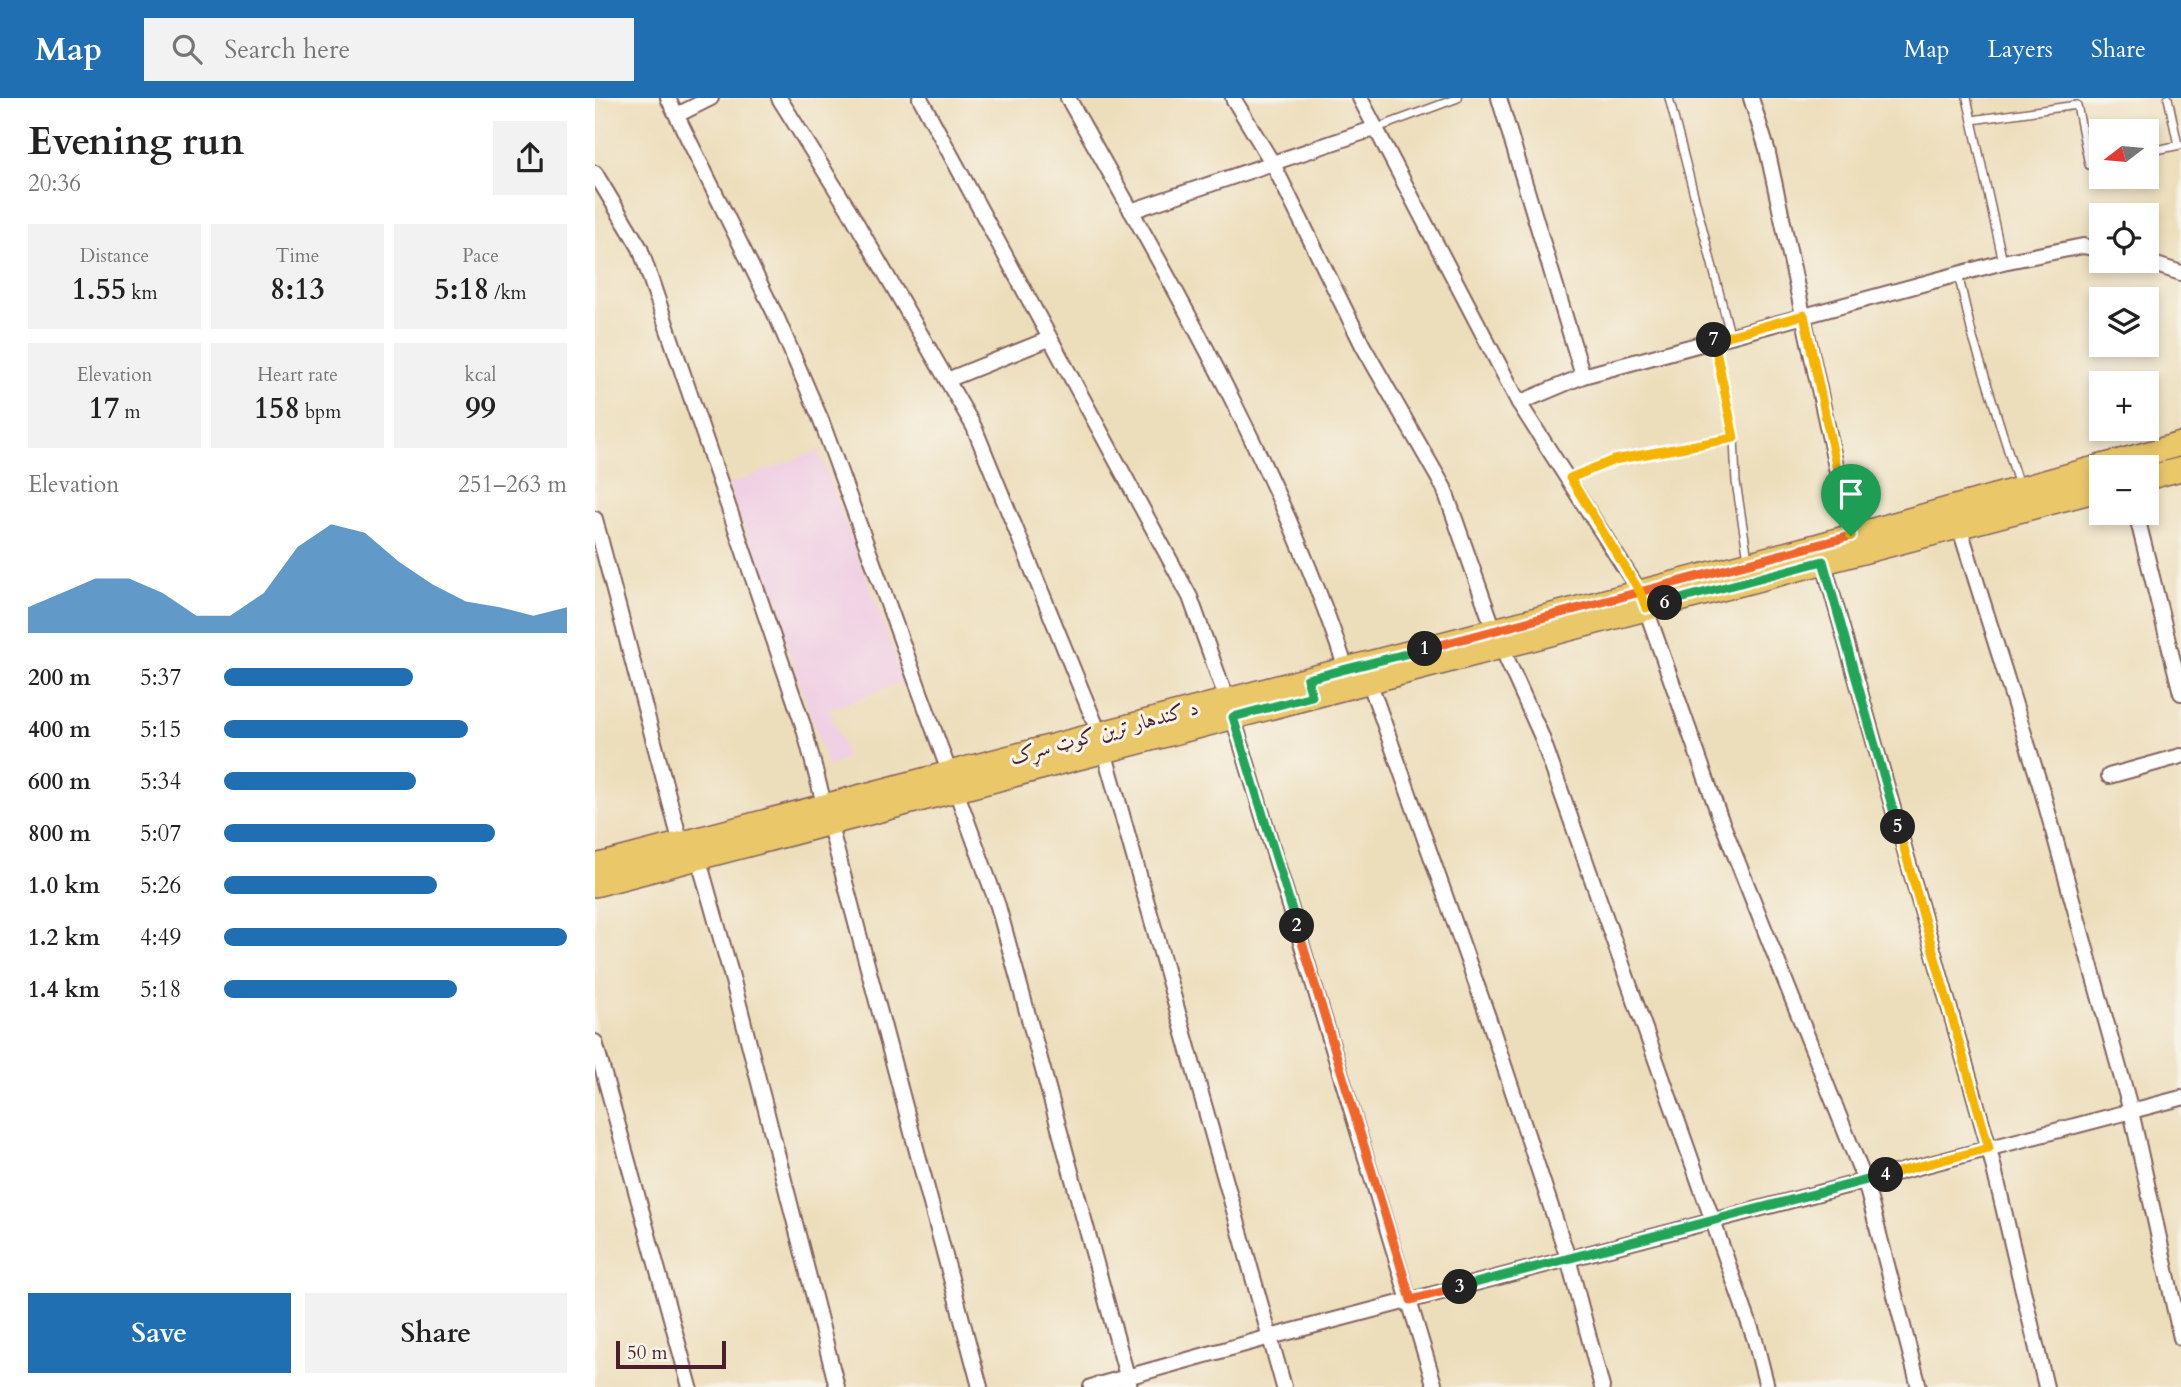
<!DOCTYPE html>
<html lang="en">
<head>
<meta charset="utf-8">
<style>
	:root { --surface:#fff; --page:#f2f2f2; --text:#222; --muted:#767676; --accent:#1f6fb2 }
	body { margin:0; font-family:Cardo,Amiri,serif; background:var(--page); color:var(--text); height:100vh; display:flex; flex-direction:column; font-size:26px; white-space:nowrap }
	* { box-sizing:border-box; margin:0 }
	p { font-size:23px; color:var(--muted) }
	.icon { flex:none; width:38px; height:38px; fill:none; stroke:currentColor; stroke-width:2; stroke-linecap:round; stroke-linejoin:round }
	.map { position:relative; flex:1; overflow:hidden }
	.sheet { display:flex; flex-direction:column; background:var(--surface); width:595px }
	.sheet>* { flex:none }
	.needle { width:46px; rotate:254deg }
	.controls { position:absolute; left:1494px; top:21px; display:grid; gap:14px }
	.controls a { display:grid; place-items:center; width:70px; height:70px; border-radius:0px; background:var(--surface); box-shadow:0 4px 10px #0003; font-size:35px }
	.scale { position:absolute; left:21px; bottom:18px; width:110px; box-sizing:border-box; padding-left:7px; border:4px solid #4a1f2b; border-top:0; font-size:19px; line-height:24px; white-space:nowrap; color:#4a1f2b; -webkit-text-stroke:5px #f7f3e8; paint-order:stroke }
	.pin { position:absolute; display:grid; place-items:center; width:60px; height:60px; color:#fff; margin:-72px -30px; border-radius:50% 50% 50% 0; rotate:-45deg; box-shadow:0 0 7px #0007 }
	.pin .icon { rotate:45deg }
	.km { position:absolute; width:35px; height:35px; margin:-18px; border-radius:50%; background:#222; color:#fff; font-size:19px; line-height:35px; text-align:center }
	.round { display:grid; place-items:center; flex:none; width:74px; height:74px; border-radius:0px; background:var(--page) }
	.summary { display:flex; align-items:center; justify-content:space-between; height:119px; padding:0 28px }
	h1 { font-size:38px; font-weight:700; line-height:52px }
	.metrics { display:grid; grid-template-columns:repeat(3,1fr); gap:10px; height:119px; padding:7px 28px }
	.metrics div { display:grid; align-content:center; border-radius:0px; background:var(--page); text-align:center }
	.metrics b { font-size:30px; font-weight:700 }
	.metrics small { font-size:19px; font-weight:400 }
	.metrics p { font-size:19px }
	.chart { height:196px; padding:14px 28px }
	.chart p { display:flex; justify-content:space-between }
	.chart svg { width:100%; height:126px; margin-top:7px; fill:var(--accent); opacity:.7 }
	.cta { display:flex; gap:14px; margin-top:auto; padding:14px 28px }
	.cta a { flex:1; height:80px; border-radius:0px; background:var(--accent); color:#fff; font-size:28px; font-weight:700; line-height:80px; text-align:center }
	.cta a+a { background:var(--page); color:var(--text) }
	ul { padding:0 28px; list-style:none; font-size:23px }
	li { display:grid; grid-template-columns:112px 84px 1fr; align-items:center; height:52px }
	li i { height:18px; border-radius:9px; background:var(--accent) }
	header { display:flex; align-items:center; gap:42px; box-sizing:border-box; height:98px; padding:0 35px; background:var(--accent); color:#fff }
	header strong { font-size:33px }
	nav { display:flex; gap:38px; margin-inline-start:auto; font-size:24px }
	.search { width:490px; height:63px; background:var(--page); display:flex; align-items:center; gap:18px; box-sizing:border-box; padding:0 24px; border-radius:0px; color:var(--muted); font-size:26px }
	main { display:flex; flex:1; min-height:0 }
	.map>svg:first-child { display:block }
</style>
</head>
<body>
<header>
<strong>Map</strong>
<div class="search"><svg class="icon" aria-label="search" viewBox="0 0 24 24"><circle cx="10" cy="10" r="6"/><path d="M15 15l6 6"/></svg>Search here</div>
<nav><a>Map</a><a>Layers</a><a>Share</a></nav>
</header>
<main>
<section class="sheet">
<div class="summary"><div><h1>Evening run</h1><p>20:36</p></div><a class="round"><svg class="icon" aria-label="share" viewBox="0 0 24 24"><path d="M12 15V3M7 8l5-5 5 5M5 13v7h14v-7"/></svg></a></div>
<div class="metrics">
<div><p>Distance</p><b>1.55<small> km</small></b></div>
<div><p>Time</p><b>8:13</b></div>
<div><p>Pace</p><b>5:18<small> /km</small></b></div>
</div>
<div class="metrics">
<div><p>Elevation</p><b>17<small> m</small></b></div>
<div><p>Heart rate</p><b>158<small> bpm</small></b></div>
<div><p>kcal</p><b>99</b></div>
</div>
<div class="chart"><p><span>Elevation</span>251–263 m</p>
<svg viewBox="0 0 160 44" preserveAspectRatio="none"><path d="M0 44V35L10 30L20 25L30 25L40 30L50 38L60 38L70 30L80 14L90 6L100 9L110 19L120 27L130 33L140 35L150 38L160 35V44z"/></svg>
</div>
<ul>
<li><b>200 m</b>5:37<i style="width:55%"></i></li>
<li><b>400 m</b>5:15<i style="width:71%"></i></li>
<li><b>600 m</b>5:34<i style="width:56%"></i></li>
<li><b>800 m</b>5:07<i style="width:79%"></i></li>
<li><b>1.0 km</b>5:26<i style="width:62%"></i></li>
<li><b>1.2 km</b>4:49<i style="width:100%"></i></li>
<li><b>1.4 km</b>5:18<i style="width:68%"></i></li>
</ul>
<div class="cta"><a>Save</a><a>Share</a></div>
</section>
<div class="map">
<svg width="1586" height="1289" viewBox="0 0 1586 1289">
	<rect width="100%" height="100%" fill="#f7f3e8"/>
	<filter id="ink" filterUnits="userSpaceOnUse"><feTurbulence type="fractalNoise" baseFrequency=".0143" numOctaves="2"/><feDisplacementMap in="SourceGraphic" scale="14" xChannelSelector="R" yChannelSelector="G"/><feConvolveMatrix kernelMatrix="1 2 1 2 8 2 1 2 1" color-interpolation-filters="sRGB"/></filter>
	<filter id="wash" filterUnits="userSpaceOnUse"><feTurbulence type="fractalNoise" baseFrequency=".00686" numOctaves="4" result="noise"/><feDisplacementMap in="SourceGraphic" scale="28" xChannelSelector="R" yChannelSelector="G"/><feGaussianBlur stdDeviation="1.57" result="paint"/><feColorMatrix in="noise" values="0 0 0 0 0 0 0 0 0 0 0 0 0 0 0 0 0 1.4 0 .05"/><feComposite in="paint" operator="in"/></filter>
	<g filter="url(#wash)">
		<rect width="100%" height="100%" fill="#eddebb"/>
		<polygon fill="#f0d0e4" points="224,352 310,583 235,611 252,660 233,669 182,517 133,387"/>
	</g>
	<g filter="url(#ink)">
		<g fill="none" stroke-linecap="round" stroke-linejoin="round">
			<g stroke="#83625d" stroke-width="10">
				<g id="lane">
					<polyline points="1074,0 1135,236"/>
					<polyline points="1372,0 1408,164"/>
					<polyline points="1573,0 1583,47"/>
					<polyline points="1377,22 1482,7 1494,67 1507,64"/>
					<polyline points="782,30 863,0"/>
					<polyline points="1552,54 1585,47"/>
					<polyline points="1363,176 1378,240 1424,388"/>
					<polyline points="1119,242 1139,340 1141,384 1153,461"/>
					<polyline points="975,380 1019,361 1139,340"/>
				</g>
			</g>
			<g stroke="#83625d" stroke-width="18">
				<g id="street">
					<polyline points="73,0 182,220 226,322 403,808 535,1289"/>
					<polyline points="184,0 254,112 379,329 504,635"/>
					<polyline points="325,0 595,499 632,602"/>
					<path d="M 473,0 C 576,184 685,370 751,571"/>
					<polyline points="638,0 678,66 768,248 849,390 899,532"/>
					<polyline points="765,0 924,305 1045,494 1124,717 1270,1083 1324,1289"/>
					<polyline points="904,0 988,278"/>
					<polyline points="1156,0 1172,51 1256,438"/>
					<polyline points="82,17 116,0"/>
					<polyline points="0,75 45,150 208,627 385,1289"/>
					<polyline points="536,113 781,30"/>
					<polyline points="1549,163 1586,175"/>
					<polyline points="352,282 454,241"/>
					<polyline points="924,305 988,278 1408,164 1488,148 1507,152"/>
					<polyline points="1541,415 1586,595"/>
					<polyline points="0,421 86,746"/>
					<polyline points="1364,428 1447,693 1536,1013 1586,1240"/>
					<polyline points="1228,463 1394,1050 1451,1289"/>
					<polyline points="906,548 946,637 1160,1242 1172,1289"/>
					<polyline points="774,583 893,919 973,1160 1007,1289"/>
					<polyline points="638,619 840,1289"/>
					<polyline points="509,653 689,1289"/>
					<polyline points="1514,678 1586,658"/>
					<polyline points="103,759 138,883 242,1289"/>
					<polyline points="0,944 95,1289"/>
					<polyline points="496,1289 675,1239 1586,1000"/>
				</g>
			</g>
			<g stroke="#83625d" stroke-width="26">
				<g id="primary">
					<polyline points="1552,380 1586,371"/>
					<polyline points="0,768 1224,447 1586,346"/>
					<polyline points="0,787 1507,391"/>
				</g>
			</g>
			<use href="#lane" stroke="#fff" stroke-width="7"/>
			<use href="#street" stroke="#fff" stroke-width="14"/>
			<use href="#primary" stroke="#eac769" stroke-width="23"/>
		</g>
	</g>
	<g fill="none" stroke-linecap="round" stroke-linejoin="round" filter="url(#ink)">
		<g stroke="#fff" stroke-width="14">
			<polyline id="split-1" points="830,551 1256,438"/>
		</g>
		<g stroke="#fff" stroke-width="14">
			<polyline id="split-2" points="702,828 638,619 717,598 712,581 830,551"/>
		</g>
		<g stroke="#fff" stroke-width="14">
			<polyline id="split-3" points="702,828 816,1202 865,1189"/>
		</g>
		<g stroke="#fff" stroke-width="14">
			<polyline id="split-4" points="865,1189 1291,1077"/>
		</g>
		<g stroke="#fff" stroke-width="14">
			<polyline id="split-5" points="1291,1077 1394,1050 1303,729"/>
		</g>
		<g stroke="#fff" stroke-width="14">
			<polyline id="split-6" points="1070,505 1228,463 1303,729"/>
		</g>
		<g stroke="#fff" stroke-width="14">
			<polyline id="split-7" points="1070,505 1051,510 1045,494 975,380 1019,362 1139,340 1119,242"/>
		</g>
		<g stroke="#fff" stroke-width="14">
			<polyline id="split-8" points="1119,242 1209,217 1256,438"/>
		</g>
		<use href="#split-1" stroke="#f0652b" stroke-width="9"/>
		<use href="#split-2" stroke="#22a559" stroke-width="9"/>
		<use href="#split-3" stroke="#f0652b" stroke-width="9"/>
		<use href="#split-4" stroke="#22a559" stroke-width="9"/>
		<use href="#split-5" stroke="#f5b400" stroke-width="9"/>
		<use href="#split-6" stroke="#22a559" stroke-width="9"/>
		<use href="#split-7" stroke="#f5b400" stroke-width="9"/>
		<use href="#split-8" stroke="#f5b400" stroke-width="9"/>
	</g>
	<g text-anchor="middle" stroke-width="6" stroke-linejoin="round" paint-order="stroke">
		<g font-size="21" fill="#4a1f2b" stroke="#f7f3e8">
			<text transform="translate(509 634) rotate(-15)" y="7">د کندهار ترين کوټ سړک</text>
		</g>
	</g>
</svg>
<div class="controls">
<a><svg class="needle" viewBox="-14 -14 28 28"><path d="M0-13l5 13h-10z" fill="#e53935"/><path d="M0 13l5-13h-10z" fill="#767676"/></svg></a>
<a><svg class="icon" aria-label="locate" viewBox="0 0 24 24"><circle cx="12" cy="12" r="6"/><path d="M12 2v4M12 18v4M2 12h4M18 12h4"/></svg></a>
<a><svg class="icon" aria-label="layers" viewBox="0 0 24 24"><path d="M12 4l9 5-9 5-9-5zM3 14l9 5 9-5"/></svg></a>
<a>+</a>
<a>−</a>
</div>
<div class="scale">50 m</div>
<div class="pin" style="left:1256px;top:438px;background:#1e9e55"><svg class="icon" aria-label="arrive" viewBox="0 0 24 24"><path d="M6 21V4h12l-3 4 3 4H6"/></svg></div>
<b class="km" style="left:830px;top:551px">1</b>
<b class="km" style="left:702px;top:828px">2</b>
<b class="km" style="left:865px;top:1189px">3</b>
<b class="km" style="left:1291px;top:1077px">4</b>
<b class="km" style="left:1303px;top:729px">5</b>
<b class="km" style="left:1070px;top:505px">6</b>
<b class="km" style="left:1119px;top:242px">7</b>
</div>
</main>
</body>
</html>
